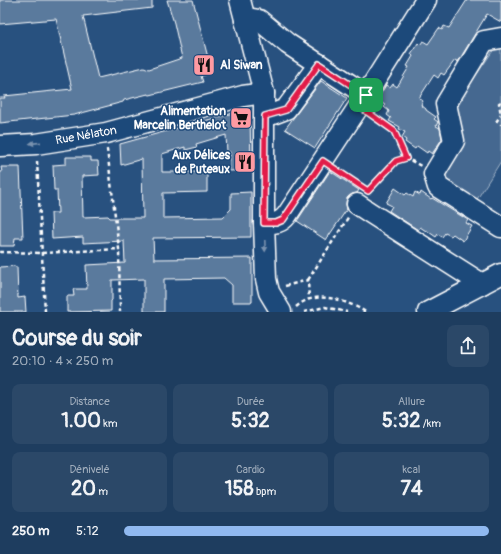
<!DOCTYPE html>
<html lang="fr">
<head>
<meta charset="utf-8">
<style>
	:root { --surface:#1e3d5f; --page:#2b4868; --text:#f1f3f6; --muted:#a1aebd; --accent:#90b9f0 }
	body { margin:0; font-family:Pangolin,sans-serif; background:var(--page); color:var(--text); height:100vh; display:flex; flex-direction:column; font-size:15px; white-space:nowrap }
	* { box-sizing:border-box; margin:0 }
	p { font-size:13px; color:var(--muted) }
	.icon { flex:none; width:22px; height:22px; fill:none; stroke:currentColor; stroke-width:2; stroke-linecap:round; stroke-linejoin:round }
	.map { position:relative; height:312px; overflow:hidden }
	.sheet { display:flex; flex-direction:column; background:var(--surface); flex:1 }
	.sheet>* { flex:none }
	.pin { position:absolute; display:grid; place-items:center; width:34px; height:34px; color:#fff; margin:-17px; border-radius:8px; box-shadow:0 2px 6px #0006 }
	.round { display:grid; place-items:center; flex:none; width:42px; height:42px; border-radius:8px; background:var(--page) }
	.summary { display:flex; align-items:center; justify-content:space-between; height:68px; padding:0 12px }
	h1 { font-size:22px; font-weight:800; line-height:30px }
	.stats { display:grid; grid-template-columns:repeat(3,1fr); gap:6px; height:68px; padding:4px 12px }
	.stats div { display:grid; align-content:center; border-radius:8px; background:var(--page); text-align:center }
	.stats b { font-size:20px; font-weight:800 }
	.stats small { font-size:11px; font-weight:400 }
	.stats p { font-size:11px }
	ul { padding:0 12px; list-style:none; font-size:13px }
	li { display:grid; grid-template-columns:64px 48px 1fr; align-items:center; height:30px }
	li i { height:10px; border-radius:5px; background:var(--accent) }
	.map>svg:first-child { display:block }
</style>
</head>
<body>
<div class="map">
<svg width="501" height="312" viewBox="0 0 501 312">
	<rect width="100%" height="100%" fill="#28517f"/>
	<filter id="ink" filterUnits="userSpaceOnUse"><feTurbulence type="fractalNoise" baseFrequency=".025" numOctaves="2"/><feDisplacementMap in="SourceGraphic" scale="8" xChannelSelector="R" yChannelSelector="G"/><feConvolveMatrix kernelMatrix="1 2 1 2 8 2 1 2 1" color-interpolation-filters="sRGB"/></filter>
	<g filter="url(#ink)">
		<polygon fill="#446890" stroke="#a2b4c8" points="501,41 501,161 474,204 444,183 440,171 453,109 499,42"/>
		<g fill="#5a7a9d" stroke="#fff">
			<polygon points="0,0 152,0 152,8 83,16 98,78 144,67 149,69 182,58 174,23 167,0 193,0 212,73 201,76 203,82 150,95 148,94 124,100 123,102 74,115 0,123 0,98 5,98 4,96 72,89 56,19 0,24"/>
			<polygon points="467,0 501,0 501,22 487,14 458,62 455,60 444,75 441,73 438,78 434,75 419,98 423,101 421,105 426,109 426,110 436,117 434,119 438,122 436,126 440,128 442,139 432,154 428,151 427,153 417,146 415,149 405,142 406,140 402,137 405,132 399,129 400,127 389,121 391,118 387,115 389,111 384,107 385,105 377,100 386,85 390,88 393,84 397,87 409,67 407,66 413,56 411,54 418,43 420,45 423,41 428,44 439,28 442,30 444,26 449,28"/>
			<polygon points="321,81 347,98 315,148 285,129"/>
			<polygon points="245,110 250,114 251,170 230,171 230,152 227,152 226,135 196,144 197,147 185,150 185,147 162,154 162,172 207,172 207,192 163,193 163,218 223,217 231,209 231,193 251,192 251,237 153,238 154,259 252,258 252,302 232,302 232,285 224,278 164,279 164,312 144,312 144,279 112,280 112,300 111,301 111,311 67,312 67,296 74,296 73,289 87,289 86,265 125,263 124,241 83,243 83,237 52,239 51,213 58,213 57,190 54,190 53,165 66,164 66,157 91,157 91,161 98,161 99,175 82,176 83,217 108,216 110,218 143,218 142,159 121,165 120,144 185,126 185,124 191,122 192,124"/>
			<polygon points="1,167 20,167 23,238 15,238 14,246 0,246 0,172 2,172"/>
			<polygon points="330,171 359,190 357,193 352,194 347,198 346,204 347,209 326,240 297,221"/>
			<polygon points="395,188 405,195 407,193 413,197 415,192 420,195 421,192 431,199 432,198 468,220 466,223 472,226 463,241 453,234 451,236 445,233 442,237 438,234 436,237 426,230 426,231 420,227 418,230 389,211 392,206 386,203"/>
			<polygon points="15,266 15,267 17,267 18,298 25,297 26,312 0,312 0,267"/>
		</g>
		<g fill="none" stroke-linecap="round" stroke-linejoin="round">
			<g stroke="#fff" stroke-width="23">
				<g id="minor">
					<polyline points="240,0 264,93 264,223 266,279 269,292 281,312"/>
					<polyline points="245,21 253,19 259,20 288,44 366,95"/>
					<polyline points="501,38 484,41 446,104 454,141 434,174 438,187 501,227"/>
					<polyline points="265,117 286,109 319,64"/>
					<polyline points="0,146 36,144 106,133 243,96 264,93"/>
					<polyline points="357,204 369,212 482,284"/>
					<path d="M 264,223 C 274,223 280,224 287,215 L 359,106 L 426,0"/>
					<polyline points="428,312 501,274"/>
				</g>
			</g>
			<g stroke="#fff" stroke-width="2.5" stroke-dasharray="4 3" stroke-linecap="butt">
				<polyline points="501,102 499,103 501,115"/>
				<polyline points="371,115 394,131 406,158 421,166"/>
				<polyline points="496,122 501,115"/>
				<polyline points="501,125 501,124"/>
				<polyline points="107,149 119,249 120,312"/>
				<polyline points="37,161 45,312"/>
				<polyline points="337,170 362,188"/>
				<polyline points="367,192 396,161 406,158"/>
				<polyline points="0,252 42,253 119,249"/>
				<polyline points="308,280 349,216"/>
				<polyline points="285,286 308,280 309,300"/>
				<path d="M 296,307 C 316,289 345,300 366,312"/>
				<polyline points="304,312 325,307 347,312"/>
			</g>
			<use href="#minor" stroke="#1f4a7a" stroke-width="20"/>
		</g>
		<defs><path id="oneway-solid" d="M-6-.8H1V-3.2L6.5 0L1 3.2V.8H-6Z"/></defs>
		<g fill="#7992af">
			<use href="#oneway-solid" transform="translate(35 143) rotate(174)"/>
			<use href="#oneway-solid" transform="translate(265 246) rotate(88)"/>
		</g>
	</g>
	<g fill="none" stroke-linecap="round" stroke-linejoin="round" filter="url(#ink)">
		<g stroke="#fff" stroke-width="8">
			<polygon id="route" points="319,64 366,95 359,106 394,131 406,158 396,161 368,191 323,161 283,220 276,223 264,223 265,116 286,110"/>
		</g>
		<use href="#route" stroke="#e11d48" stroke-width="5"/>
	</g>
	<defs>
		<g id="restaurant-square" transform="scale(1.15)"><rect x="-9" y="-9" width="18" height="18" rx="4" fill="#ff9aa2" stroke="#1f4a7a"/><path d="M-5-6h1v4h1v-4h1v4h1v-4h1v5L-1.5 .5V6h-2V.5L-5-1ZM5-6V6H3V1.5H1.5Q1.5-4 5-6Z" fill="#111"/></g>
		<g id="supermarket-square" transform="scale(1.15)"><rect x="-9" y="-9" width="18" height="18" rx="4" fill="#ff9aa2" stroke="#1f4a7a"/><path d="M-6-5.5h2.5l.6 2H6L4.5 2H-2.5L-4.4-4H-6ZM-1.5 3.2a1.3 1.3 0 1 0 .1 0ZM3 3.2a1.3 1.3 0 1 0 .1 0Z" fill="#111"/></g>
	</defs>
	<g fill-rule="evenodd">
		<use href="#restaurant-square" x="204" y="65"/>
		<use href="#supermarket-square" x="241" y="118"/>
		<use href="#restaurant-square" x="245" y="162"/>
	</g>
	<g text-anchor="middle" stroke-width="3" stroke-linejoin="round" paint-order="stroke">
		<g font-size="12" font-weight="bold" fill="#fff" stroke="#1f4a7a" text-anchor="end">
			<text x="220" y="69" text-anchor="start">Al Siwan</text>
			<text x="226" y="115">Alimentation<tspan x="226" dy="14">Marcelin Berthelot</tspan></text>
			<text x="230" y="159">Aux Délices<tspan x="230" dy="14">de Puteaux</tspan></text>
		</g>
		<g font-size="12" fill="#fff" stroke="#1f4a7a">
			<text transform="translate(86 135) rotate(-10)" y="4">Rue Nélaton</text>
		</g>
	</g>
</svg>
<div class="pin" style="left:366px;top:95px;background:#1e9e55"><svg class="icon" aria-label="arrive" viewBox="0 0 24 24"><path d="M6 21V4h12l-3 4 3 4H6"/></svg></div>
</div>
<section class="sheet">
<div class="summary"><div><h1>Course du soir</h1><p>20:10 · 4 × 250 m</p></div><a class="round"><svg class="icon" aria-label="share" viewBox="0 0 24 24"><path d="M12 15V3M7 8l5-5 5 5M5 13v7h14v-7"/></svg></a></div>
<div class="stats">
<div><p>Distance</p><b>1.00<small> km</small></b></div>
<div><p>Durée</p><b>5:32</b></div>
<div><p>Allure</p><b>5:32<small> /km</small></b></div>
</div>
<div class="stats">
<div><p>Dénivelé</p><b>20<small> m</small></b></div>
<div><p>Cardio</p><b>158<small> bpm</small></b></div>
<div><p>kcal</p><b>74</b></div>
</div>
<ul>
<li><b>250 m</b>5:12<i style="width:100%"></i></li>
</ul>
</section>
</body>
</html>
